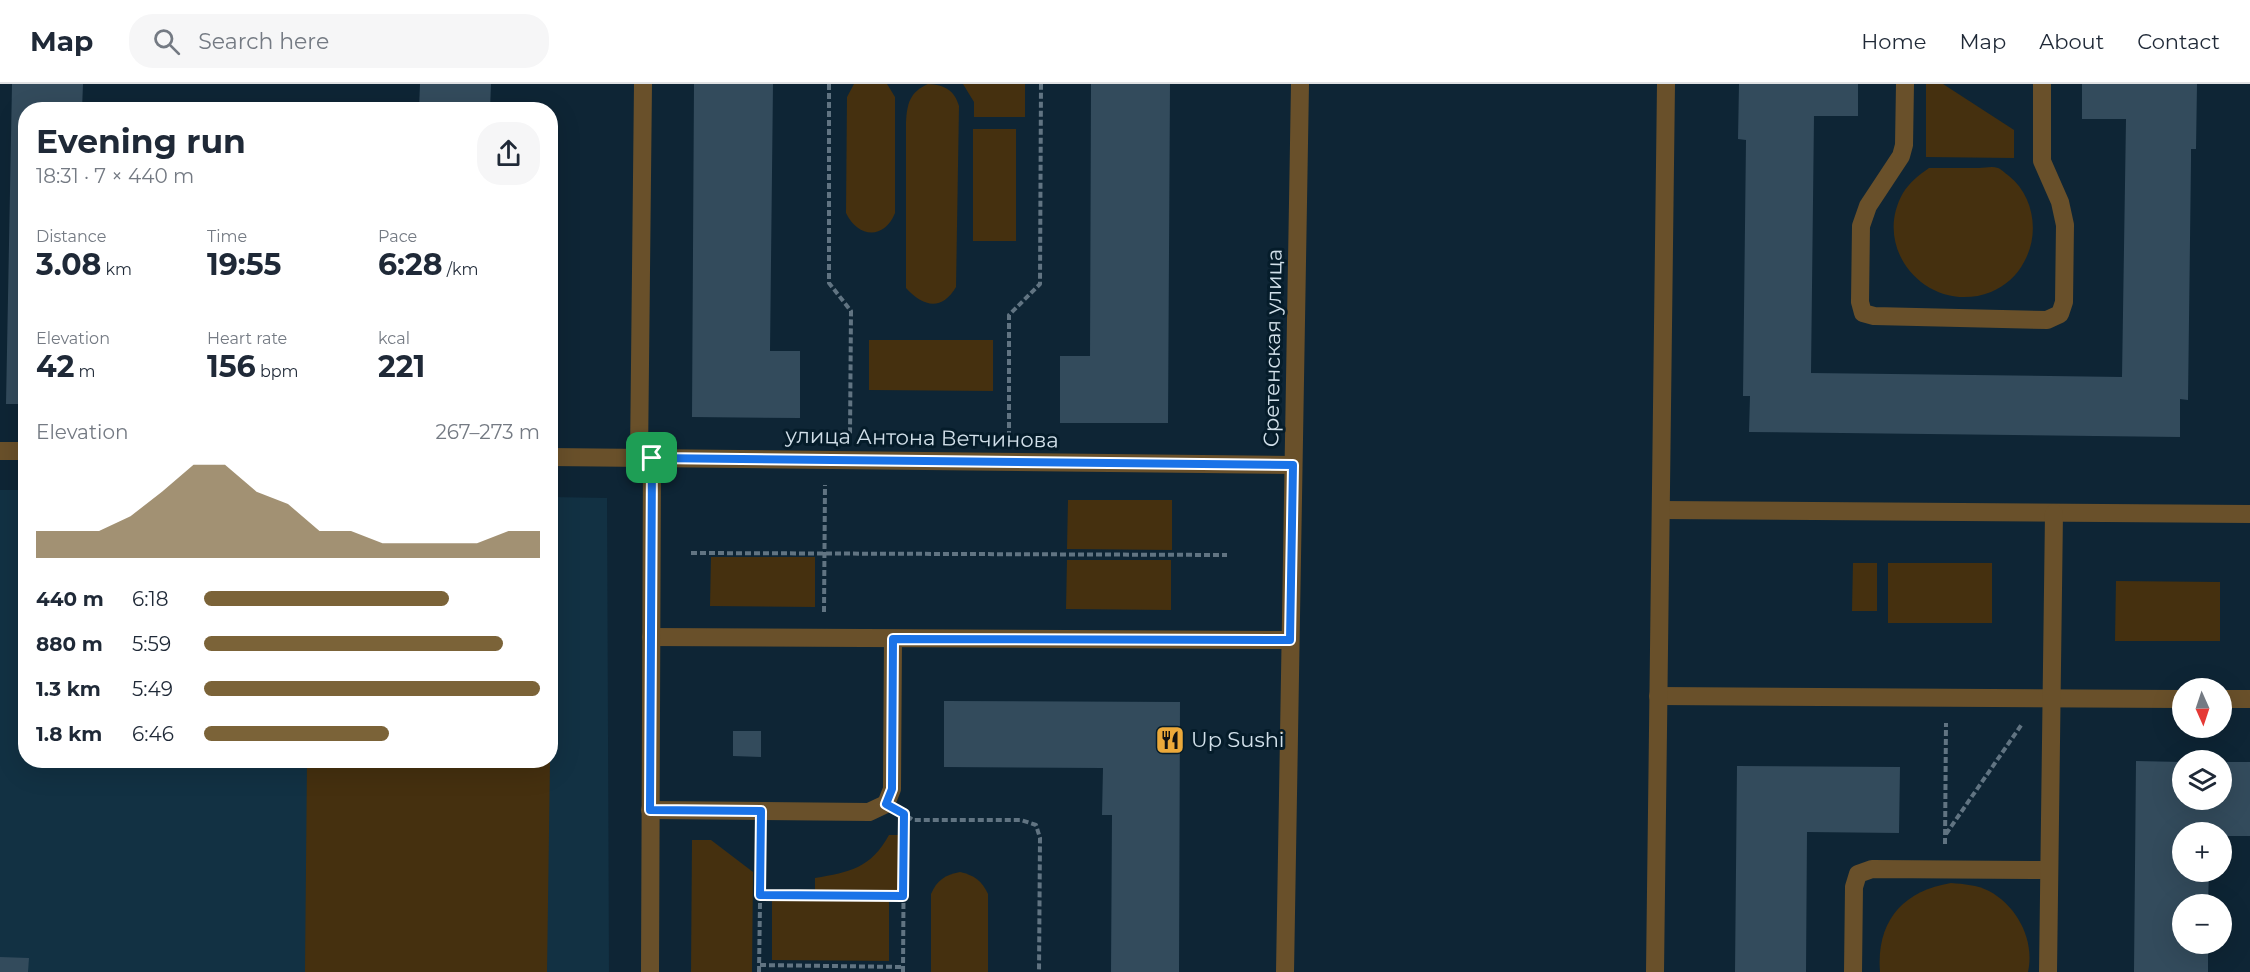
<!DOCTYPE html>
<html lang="en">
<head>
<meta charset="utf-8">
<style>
	:root { --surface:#fff; --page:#f6f6f7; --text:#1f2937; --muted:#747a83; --line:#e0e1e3; --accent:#7b6338 }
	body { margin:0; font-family:Montserrat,sans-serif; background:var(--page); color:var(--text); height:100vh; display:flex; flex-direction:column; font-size:22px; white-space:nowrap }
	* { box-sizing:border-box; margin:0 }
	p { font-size:20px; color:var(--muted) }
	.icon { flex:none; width:33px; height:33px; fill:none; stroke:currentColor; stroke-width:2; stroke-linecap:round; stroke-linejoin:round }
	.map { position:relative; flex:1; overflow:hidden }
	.panel { position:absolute; left:18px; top:18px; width:540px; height:666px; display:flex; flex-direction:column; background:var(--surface); border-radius:24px; box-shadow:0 6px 24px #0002 }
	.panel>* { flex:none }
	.needle { width:39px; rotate:177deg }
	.controls { position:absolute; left:2172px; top:594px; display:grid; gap:12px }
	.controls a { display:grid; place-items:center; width:60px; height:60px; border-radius:50%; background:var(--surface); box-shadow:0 6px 24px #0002; font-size:30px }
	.pin { position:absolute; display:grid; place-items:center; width:51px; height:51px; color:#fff; margin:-26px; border-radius:12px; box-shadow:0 3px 9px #0006 }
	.round { display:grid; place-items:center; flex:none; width:63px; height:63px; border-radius:24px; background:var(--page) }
	.overview { display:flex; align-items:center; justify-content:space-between; height:102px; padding:0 18px }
	h1 { font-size:33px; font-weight:700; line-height:45px }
	.figures { display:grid; grid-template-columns:repeat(3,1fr); gap:9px; height:102px; padding:6px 18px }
	.figures div { display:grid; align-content:center }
	.figures b { font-size:30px; font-weight:700 }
	.figures small { font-size:16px; font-weight:400 }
	.figures p { font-size:16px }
	.chart { height:168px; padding:12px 18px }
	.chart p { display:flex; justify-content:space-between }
	.chart svg { width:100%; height:108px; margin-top:6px; fill:var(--accent); opacity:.7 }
	ul { padding:0 18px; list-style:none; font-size:20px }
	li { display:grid; grid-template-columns:96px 72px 1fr; align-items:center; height:45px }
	li i { height:15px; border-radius:8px; background:var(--accent) }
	header { display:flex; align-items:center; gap:36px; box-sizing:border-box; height:84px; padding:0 30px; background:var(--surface); border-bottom:2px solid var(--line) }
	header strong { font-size:28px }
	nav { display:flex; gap:33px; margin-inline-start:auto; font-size:21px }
	.search { width:420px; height:54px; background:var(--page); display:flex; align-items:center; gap:15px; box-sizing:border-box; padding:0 21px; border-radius:24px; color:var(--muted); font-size:22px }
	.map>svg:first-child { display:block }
</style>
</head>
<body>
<header>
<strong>Map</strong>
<div class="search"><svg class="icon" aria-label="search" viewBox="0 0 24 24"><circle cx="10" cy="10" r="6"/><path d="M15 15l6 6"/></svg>Search here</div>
<nav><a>Home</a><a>Map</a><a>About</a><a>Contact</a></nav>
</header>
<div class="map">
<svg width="2250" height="888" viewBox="0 0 2250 888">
	<rect width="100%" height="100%" fill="#0e2535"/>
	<polygon fill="#123143" points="0,406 25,406 26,676 550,676 551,413 607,414 609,888 0,888"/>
	<g fill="#45300f">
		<path d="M 854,0 L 887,0 L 895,13 L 895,129 C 884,156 858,154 846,129 L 847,13 Z"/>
		<path d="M 928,0 C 945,1 954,6 959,22 L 956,203 C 942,227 923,223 906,204 L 906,38 C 907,19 910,8 928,0 Z"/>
		<polygon points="963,0 1025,0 1025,33 974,33 974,18"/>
		<polygon points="1926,0 1943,0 2014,46 2014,74 1926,73"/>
		<rect x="973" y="45" width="43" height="112"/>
		<path d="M 1929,84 C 1946,84 1962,84 1979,84 C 1985,84 1992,82 1998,84 C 2001,85 2005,89 2009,92 C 2034,112 2040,150 2024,178 C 2017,192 2005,202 1991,208 C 1930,232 1870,167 1903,109 C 1910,98 1919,91 1929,84 Z"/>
		<polygon points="869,256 993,256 993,307 869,306"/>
		<polygon points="1068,416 1172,416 1172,466 1067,465"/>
		<polygon points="711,473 815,473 815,523 710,522"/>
		<polygon points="1067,476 1171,476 1171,526 1066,525"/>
		<polygon points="1853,479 1877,479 1877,527 1852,527"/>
		<rect x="1888" y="479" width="104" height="60"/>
		<polygon points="2116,497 2220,498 2220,557 2115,557"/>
		<polygon points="307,677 550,677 547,888 305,888"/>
		<path d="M 889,751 L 899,751 L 899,808 L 815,807 L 815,794 C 850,788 871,784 889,751 Z"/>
		<polygon points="692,756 711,756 753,788 752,888 691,888"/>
		<path d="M 960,788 C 974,791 982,797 988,810 L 988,888 L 931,888 L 931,810 C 937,796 945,791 960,788 Z"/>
		<path d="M 1951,799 C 1964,800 1977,801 1989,807 C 2017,822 2035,856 2028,888 L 1880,888 C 1876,838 1902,807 1951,799 Z"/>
		<polygon points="772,815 889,816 889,877 772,876"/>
	</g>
	<g fill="#334b5c">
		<polygon points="12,0 83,0 82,26 26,26 26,320 6,320"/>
		<polygon points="420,0 491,0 490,26 419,26"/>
		<polygon points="694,0 773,0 770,267 800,267 800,334 692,333"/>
		<polygon points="1091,0 1170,0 1168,339 1060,339 1060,272 1090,272"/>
		<polygon points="1739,0 1858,0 1858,32 1814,32 1811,289 2122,293 2126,35 2082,35 2082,0 2197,0 2196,65 2191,65 2191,76 2188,316 2180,315 2180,353 1749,348 1750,312 1743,312 1746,56 1738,55"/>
		<polygon points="944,617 1180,618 1179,888 1111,888 1112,731 1102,731 1103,684 944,683"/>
		<polygon points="733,647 761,647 761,673 733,672"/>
		<polygon points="2136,677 2182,678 2182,716 2222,716 2222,678 2250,678 2250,752 2222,752 2222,748 2182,748 2182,788 2209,788 2208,820 2182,820 2182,860 2208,860 2208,888 2134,888"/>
		<polygon points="1737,682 1900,683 1899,749 1807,748 1806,888 1735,888"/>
		<polygon points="0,873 29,874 28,888 0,888"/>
	</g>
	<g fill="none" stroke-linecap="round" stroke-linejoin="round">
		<g stroke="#617482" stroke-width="4" stroke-dasharray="6 3" stroke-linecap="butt">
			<polyline points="829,0 829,199 851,227 850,352"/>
			<polyline points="1009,353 1009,231 1040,200 1041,0"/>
			<polyline points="691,469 1227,471"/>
			<polyline points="824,528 825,401"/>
			<polyline points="907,732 913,736 1021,736 1036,741 1040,754 1039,888"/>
			<polyline points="1946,750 2022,640"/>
			<polyline points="1945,760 1946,639"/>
			<polyline points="760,811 903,812"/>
			<polyline points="760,881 903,883"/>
			<polyline points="759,888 761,751"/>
			<polyline points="903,888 904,739"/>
		</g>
		<g stroke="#69502a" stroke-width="18">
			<polyline points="1905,0 1904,61 1901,72 1868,122 1861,142 1860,218 1863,229 1874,232 2047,236 2060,230 2064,218 2065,141 2060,118 2042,77 2042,0"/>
			<polyline points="0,367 26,367"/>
			<polyline points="550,373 1293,381"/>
			<polyline points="639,374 643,0"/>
			<polyline points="1661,426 2250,430"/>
			<polyline points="651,553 1290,556"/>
			<polyline points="1658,612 2182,615"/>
			<polyline points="2222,615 2250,615"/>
			<polyline points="650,726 869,728 886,720 892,705 893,555"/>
			<polyline points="650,888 652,373"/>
			<polyline points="1655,888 1666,0"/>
			<polyline points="1853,888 1854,803 1858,790 1872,785 2049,786"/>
			<polyline points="2048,888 2054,429"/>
		</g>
		<polyline stroke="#69502a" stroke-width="18" points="1285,888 1300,0"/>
	</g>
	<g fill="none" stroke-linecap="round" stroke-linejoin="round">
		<g stroke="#fff" stroke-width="12">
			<polygon id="route" points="652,374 1293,381 1290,556 893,555 892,705 886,720 904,730 903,812 760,811 761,727 650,726"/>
		</g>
		<use href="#route" stroke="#1a73e8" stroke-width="8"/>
	</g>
	<defs>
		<g id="restaurant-square" transform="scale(1.5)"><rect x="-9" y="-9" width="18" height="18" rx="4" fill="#eca93a" stroke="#051c2a"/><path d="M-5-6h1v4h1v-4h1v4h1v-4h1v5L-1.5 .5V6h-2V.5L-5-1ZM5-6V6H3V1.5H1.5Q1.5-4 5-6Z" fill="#111"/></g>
	</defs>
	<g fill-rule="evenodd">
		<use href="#restaurant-square" x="1170" y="656"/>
	</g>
	<g text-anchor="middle" stroke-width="6" stroke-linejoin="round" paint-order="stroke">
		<g font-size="21" fill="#d2e0ea" stroke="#051c2a">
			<text transform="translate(1273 264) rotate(-89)" y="7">Сретенская улица</text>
			<text transform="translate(922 354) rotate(1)" y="7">улица Антона Ветчинова</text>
		</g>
		<g font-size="21" fill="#d2e0ea" stroke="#051c2a" text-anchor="start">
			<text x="1191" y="663">Up Sushi</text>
		</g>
	</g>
</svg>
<div class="controls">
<a><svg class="needle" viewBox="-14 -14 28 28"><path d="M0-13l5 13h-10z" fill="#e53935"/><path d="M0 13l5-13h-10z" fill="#747a83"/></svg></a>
<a><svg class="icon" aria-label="layers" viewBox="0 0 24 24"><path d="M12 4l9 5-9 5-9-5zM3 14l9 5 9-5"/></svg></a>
<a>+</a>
<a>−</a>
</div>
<div class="pin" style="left:652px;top:374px;background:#1e9e55"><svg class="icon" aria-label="arrive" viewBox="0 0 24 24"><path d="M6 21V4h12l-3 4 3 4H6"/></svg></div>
<section class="panel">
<div class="overview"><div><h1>Evening run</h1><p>18:31 · 7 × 440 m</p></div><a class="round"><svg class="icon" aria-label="share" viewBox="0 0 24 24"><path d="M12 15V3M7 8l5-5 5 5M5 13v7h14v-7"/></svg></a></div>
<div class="figures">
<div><p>Distance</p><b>3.08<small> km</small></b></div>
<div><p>Time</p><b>19:55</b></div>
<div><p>Pace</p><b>6:28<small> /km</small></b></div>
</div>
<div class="figures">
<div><p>Elevation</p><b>42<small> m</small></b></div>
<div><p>Heart rate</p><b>156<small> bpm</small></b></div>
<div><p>kcal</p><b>221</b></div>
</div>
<div class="chart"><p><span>Elevation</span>267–273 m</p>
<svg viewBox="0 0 160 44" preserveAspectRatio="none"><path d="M0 44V33L10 33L20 33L30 27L40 17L50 6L60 6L70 17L80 22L90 33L100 33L110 38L120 38L130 38L140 38L150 33L160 33V44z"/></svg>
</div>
<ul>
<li><b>440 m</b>6:18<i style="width:73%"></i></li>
<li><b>880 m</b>5:59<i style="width:89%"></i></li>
<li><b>1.3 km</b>5:49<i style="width:100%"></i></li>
<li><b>1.8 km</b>6:46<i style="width:55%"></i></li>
</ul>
</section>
</div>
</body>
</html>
